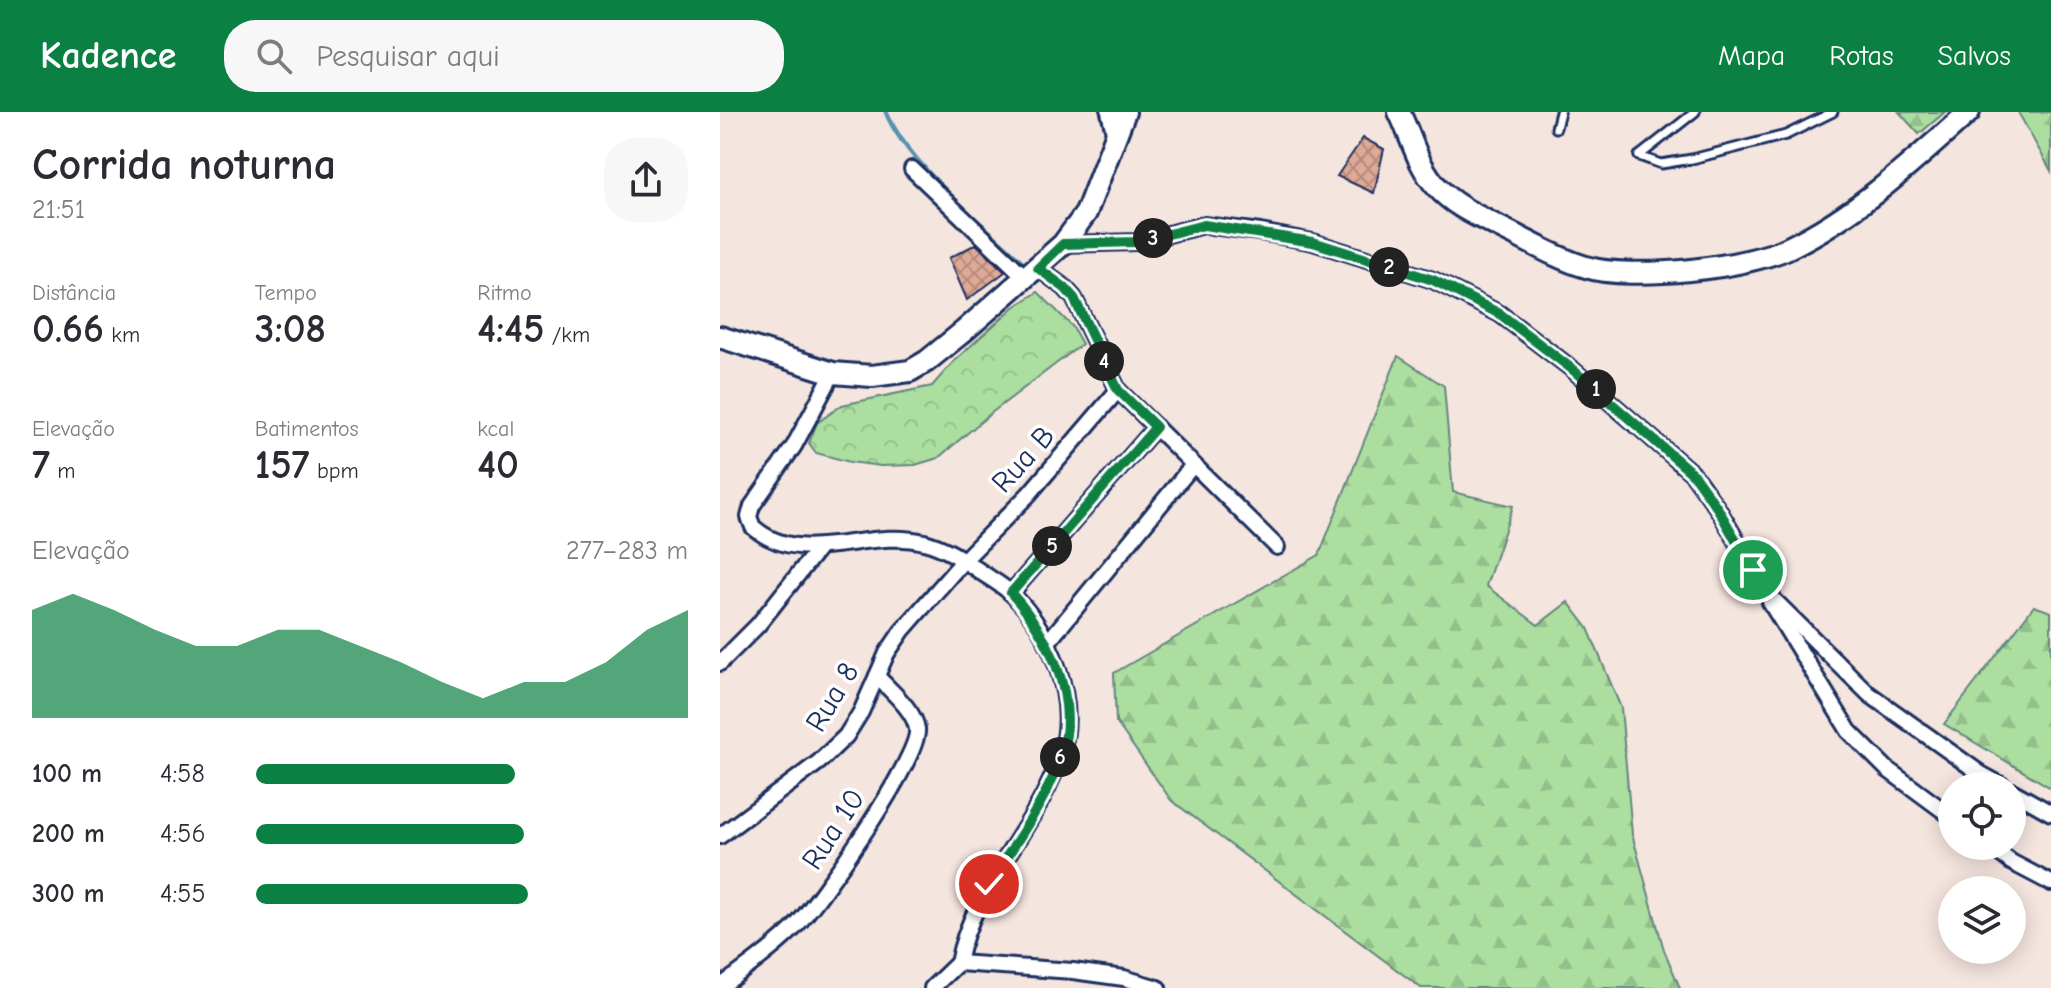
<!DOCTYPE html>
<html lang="pt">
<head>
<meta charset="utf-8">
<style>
	:root { --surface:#fff; --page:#f7f7f7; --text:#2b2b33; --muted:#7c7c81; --accent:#0b8043 }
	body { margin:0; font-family:"Comic Neue",sans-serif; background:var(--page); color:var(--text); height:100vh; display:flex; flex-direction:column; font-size:30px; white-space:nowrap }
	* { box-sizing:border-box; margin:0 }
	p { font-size:26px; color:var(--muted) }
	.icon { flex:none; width:44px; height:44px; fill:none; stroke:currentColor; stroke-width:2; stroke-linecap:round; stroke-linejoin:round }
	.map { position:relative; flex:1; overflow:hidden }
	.panel { display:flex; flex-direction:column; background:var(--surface); width:720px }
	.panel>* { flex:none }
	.tools { position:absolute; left:1218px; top:660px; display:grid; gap:16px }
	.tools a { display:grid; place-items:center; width:88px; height:88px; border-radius:50%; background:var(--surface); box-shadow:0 4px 20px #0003; font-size:40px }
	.pin { position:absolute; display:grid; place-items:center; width:68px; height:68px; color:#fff; margin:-34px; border:4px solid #fff; border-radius:50%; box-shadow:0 2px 8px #0007 }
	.km { position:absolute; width:40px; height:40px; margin:-20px; border-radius:50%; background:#222; color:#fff; font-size:22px; line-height:40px; text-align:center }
	.round { display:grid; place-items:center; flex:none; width:84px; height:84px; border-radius:32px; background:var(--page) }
	.overview { display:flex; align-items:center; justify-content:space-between; height:136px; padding:0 32px }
	h1 { font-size:44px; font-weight:700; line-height:60px }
	.figures { display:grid; grid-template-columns:repeat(3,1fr); gap:12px; height:136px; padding:8px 32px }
	.figures div { display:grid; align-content:center }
	.figures b { font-size:40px; font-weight:700 }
	.figures small { font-size:22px; font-weight:400 }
	.figures p { font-size:22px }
	.chart { height:224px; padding:16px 32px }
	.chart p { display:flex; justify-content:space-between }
	.chart svg { width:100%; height:144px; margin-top:8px; fill:var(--accent); opacity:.7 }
	ul { padding:0 32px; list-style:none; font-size:26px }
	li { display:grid; grid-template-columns:128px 96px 1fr; align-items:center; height:60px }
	li i { height:20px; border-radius:10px; background:var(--accent) }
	header { display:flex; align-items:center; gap:48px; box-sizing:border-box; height:112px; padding:0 40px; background:var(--accent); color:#fff }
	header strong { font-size:38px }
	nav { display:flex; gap:44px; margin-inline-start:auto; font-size:28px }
	.search { width:560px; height:72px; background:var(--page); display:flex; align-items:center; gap:20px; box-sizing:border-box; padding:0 28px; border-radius:32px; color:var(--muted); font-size:30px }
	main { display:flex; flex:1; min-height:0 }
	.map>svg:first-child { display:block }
</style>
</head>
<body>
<header>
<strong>Kadence</strong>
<div class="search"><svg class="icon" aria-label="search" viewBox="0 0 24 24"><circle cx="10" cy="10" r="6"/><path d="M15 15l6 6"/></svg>Pesquisar aqui</div>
<nav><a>Mapa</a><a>Rotas</a><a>Salvos</a></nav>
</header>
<main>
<section class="panel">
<div class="overview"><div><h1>Corrida noturna</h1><p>21:51</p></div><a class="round"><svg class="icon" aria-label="share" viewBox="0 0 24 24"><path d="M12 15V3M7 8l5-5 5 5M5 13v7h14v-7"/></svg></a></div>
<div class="figures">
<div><p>Distância</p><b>0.66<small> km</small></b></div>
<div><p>Tempo</p><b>3:08</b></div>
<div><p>Ritmo</p><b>4:45<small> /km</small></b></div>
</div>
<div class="figures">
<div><p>Elevação</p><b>7<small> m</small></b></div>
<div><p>Batimentos</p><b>157<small> bpm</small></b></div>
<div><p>kcal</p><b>40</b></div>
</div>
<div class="chart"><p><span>Elevação</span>277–283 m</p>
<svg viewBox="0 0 160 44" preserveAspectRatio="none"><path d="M0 44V11L10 6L20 11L30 17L40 22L50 22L60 17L70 17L80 22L90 27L100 33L110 38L120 33L130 33L140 27L150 17L160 11V44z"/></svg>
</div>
<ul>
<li><b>100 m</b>4:58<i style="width:60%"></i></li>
<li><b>200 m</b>4:56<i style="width:62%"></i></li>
<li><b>300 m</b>4:55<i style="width:63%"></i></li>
</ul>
</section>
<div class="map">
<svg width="1331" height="876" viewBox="0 0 1331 876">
	<defs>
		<pattern id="forest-firs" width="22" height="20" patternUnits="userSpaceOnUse" patternTransform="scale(2)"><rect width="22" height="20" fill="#abde9f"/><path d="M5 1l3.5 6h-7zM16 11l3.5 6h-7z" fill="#93bf8b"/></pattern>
		<pattern id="park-crowns" width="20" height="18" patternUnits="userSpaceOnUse" patternTransform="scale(2)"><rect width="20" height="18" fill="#abde9f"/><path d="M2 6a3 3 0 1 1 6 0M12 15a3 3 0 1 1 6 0" fill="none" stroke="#93bf8b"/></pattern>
		<pattern id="building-cross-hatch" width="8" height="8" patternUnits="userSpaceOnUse" patternTransform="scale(2)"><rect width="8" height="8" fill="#dfa995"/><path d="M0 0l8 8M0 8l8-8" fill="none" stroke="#b48a7d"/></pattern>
	</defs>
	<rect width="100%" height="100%" fill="#f5e5df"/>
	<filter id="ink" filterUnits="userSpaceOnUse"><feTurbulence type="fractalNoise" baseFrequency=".0125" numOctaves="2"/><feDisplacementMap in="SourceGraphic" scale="16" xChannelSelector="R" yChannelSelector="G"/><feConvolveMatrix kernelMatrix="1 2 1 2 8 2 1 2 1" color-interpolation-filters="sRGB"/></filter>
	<g filter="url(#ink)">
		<g fill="url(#forest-firs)" stroke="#63867e" stroke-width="2">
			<polygon points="1179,0 1225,0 1199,22"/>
			<polygon points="1298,0 1331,0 1331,59"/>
			<polygon points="678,244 724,274 733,380 793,394 766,474 818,513 848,490 868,516 901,596 912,722 944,838 960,876 701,876 451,688 396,610 394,561 599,443"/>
			<polygon points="1314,494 1331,500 1331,676 1224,612"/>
		</g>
		<polygon fill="url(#park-crowns)" stroke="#63867e" stroke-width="2" points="318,180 352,214 362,232 270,302 218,346 195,353 161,354 130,350 96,341 89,331 97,311 122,293 212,274 235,248 294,195"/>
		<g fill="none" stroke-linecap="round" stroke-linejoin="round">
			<path stroke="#5c90b1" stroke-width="5" d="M 166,0 C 186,50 261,111 301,149"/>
		</g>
		<g fill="url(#building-cross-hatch)" stroke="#1b2f5e" stroke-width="2">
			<polygon points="643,26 664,37 654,81 617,64"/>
			<polygon points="256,132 285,160 247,188 229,146"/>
		</g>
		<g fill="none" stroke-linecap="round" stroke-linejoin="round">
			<g stroke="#1b2f5e" stroke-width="13">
				<g id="lane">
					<polyline points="836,16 840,0"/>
					<polyline points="919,44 941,52 972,47 1066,23 1113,0"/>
					<polyline points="919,44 975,0"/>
				</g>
			</g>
			<g stroke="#1b2f5e" stroke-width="20">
				<g id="street">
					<polyline points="389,0 395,24"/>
					<polyline points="192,57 306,166"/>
					<polyline points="343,132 417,130 484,113 540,120 593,130 713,168 780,202 852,257 973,362 998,397 1048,482 1149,582 1261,662 1283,674"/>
					<polyline points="318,156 345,176 354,186 398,278 557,435"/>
					<path d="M 113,261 L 74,334 L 32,394 L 29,405 L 33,415 C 82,458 147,415 204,430 C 224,435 241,446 258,458 C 269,466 283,473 293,483 C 330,519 358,587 342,639 C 319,716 253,772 238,851"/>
					<polyline points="291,481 436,315"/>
					<polyline points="1050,490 1129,619 1167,657 1232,705"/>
					<polyline points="327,531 473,353"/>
					<polyline points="0,551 38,513 99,436"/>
					<polyline points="1292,679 1331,701"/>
					<polyline points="0,724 99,650 126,624 141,600 167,541 182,519 244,448 309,382 398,278"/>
					<polyline points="1270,734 1291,750 1331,771"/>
					<polyline points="238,851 353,859 404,866 438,876"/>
					<path d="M 0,875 C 25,857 50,839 72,818 C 96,795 201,645 197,617 C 194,597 169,578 157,564"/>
					<polyline points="212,876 238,851"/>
				</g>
			</g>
			<g stroke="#1b2f5e" stroke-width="26">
				<g id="secondary">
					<path d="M 679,0 C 692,26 697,53 717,75 C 735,95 760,105 783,117 C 810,130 838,147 866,155 C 910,169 1029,156 1070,135 C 1138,102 1193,50 1249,0"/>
					<polyline points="0,225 113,261 152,264 190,259 207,249 244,219 343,132 366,101 405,0"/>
				</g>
			</g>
			<use href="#lane" stroke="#fff" stroke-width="7"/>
			<use href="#street" stroke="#fff" stroke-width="14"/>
			<use href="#secondary" stroke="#fff" stroke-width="20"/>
		</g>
	</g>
	<g fill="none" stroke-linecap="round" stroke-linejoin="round" filter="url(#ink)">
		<g stroke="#fff" stroke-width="16">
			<path id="route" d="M 269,772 C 293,735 332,680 343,638 C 358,581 327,521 291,481 L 436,315 L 398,278 L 354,186 L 345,176 L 318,156 L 343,132 L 417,130 L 484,113 L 593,130 L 713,168 L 780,202 L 852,257 L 973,362 L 998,397 L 1033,458"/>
		</g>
		<use href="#route" stroke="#0b8043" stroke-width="10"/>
	</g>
	<g text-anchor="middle" stroke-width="7" stroke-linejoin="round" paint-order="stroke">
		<g font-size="30" fill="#1b2f5e" stroke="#fff">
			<text transform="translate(303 347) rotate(-48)" y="10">Rua B</text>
			<text transform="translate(112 585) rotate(-59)" y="10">Rua 8</text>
			<text transform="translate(113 717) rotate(-57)" y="10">Rua 10</text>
		</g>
	</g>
</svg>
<div class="tools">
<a><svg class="icon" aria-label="locate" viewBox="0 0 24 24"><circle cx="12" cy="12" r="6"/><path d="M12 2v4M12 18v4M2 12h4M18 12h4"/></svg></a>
<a><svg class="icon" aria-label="layers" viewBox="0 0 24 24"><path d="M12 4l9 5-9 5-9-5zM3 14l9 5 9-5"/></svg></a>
</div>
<div class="pin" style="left:1033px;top:458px;background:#1e9e55"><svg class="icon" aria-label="arrive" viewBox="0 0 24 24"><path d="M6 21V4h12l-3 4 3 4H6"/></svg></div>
<div class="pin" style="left:269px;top:772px;background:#d93025"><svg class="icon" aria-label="check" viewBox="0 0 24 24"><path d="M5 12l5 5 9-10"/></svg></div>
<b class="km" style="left:876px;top:277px">1</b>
<b class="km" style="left:669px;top:155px">2</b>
<b class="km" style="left:433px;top:126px">3</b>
<b class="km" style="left:384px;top:249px">4</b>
<b class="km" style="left:332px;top:434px">5</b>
<b class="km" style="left:340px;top:645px">6</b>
</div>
</main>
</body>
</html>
